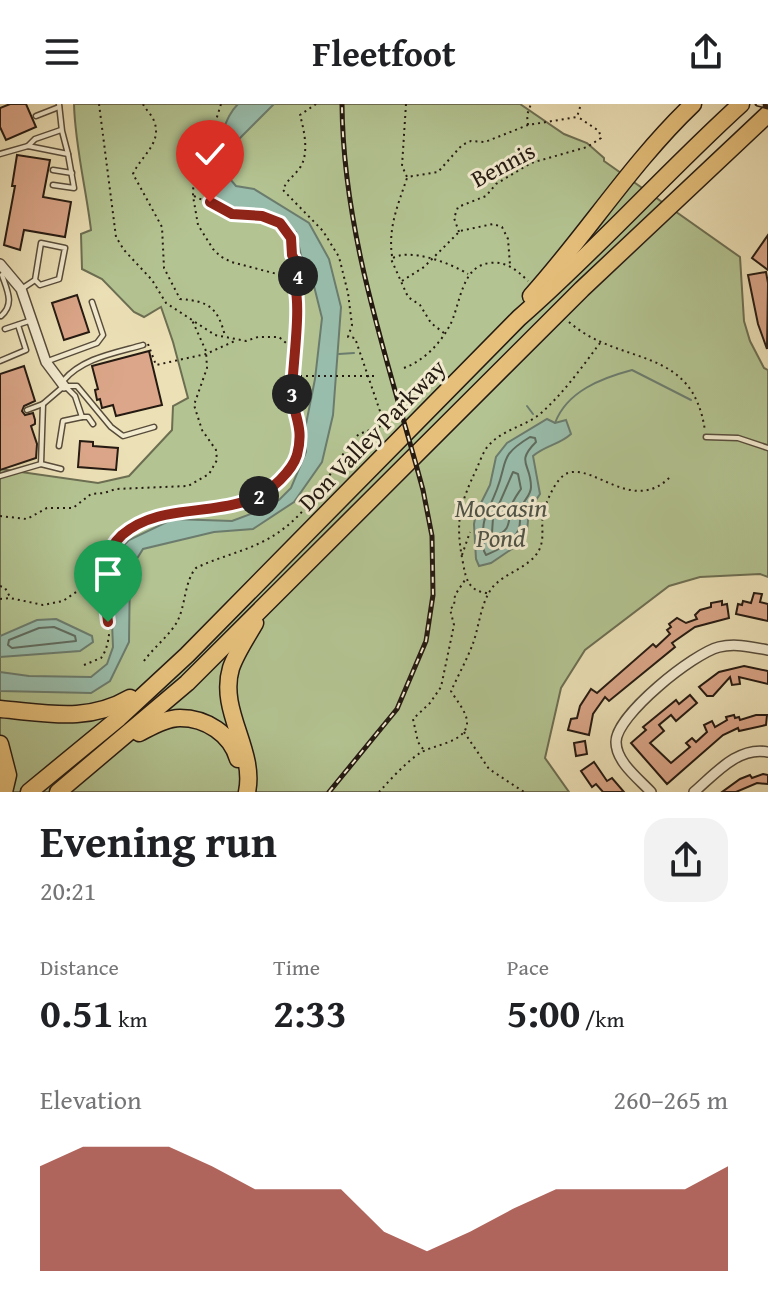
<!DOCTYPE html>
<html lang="en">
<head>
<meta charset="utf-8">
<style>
	:root { --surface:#fff; --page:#f2f2f2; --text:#202124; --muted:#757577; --accent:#8f2418 }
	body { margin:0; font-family:"Gentium Book Plus",serif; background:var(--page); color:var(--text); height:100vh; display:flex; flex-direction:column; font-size:30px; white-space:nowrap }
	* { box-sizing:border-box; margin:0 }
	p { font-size:26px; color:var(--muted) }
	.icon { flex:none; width:44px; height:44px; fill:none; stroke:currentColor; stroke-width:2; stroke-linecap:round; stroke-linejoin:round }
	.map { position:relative; height:688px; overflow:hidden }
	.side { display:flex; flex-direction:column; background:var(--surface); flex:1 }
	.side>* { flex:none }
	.pin { position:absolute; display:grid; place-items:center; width:68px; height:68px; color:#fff; margin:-82px -34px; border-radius:50% 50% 50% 0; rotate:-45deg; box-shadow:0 0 8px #0007 }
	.pin .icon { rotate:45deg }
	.km { position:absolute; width:40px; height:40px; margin:-20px; border-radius:50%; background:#222; color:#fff; font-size:22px; line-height:40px; text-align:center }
	.round { display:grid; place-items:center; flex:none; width:84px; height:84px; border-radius:24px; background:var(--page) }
	.summary { display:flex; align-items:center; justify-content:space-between; height:136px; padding:0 40px }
	h1 { font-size:44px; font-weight:800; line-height:60px }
	.metrics { display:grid; grid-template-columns:repeat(3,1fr); gap:12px; height:136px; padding:8px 40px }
	.metrics div { display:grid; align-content:center }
	.metrics b { font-size:40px; font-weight:800 }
	.metrics small { font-size:22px; font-weight:400 }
	.metrics p { font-size:22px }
	.chart { height:224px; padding:16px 40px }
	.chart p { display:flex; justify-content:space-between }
	.chart svg { width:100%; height:144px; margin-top:8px; fill:var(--accent); opacity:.7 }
	header { display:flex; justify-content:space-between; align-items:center; height:104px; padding:0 40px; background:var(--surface); font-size:36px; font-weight:800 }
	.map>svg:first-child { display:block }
</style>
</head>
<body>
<header><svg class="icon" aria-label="menu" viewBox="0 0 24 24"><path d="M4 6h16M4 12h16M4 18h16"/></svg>Fleetfoot<svg class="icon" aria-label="share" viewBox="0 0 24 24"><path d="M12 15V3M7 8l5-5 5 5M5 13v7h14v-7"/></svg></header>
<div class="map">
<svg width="768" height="688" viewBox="0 0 768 688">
	<rect width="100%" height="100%" fill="#ece0b6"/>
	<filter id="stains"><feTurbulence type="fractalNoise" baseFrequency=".0025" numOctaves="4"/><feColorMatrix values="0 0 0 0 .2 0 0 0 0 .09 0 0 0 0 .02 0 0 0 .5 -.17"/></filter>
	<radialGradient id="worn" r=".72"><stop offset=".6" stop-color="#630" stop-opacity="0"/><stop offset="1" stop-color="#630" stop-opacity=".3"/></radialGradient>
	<path fill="#b3c391" stroke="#6c6e52" stroke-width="2" d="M 74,0 L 520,0 L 564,30 L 587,39 L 604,54 L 604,57 L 740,153 L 744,217 L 750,237 L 764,264 L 768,266 L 768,473 L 760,470 L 700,473 L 669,482 L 585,546 L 561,584 L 545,654 L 569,688 L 0,688 L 0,365 L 98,379 L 129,372 L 172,326 L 173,302 L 188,294 L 173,238 L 161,203 L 144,213 L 134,208 L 102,175 L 82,165 L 81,130 L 91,126 C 86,84 75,42 74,0 Z"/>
	<g fill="#99bdac" stroke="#6b7c6e" stroke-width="2">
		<path d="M 238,0 L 274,0 L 228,46 L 224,68 L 236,82 L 254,85 L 309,119 L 329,155 L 341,203 L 333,311 L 322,358 L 294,398 L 253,425 L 214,428 L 143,445 L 130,466 L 129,538 L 110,577 L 91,589 L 0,587 L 0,568 L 29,572 L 91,573 L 107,560 L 113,543 L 110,468 L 116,449 L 129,436 L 173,415 L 232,417 L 264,405 L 279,396 L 291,384 L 306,348 L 306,320 L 315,275 L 322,214 L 311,170 L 301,152 L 296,128 L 280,116 L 258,106 L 233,103 L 210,91 C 199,63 204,62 217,39 C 225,25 226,12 238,0 Z"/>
		<path d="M 547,315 L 555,319 L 566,316 L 571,330 C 559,341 546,341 533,352 L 540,390 L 529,406 L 527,427 L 519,440 L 491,459 L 479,462 L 476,455 L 474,420 L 476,409 L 490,381 L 496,353 L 507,339 Z"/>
		<polygon points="56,515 92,532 93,538 80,547 0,553 0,532 37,516"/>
	</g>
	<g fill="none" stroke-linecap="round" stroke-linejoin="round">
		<g stroke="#5f6c5f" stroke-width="2">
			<path d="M 530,333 L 535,334 L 536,338 C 515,359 531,359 531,383 C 531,392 523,396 521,405 C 519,411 521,418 519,424 C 516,436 497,447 486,451 L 484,447 C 481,412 485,416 497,385 C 508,356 499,352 530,333 Z"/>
			<path d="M 513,368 L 518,370 L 521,385 C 517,391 512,397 511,404 C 508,419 511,426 495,432 L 492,429 L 493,414 Z"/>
			<polygon points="54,523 75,532 76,537 12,544 8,541 9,536 39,524"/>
		</g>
		<g stroke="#6b7c6e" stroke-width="2">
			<polyline points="339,250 354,249"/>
			<polyline points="527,302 533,310"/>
			<path d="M 555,319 C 567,287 602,274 632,266 L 691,296"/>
		</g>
	</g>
	<g fill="#dba689" stroke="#251a12" stroke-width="2">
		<polygon points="10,0 26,0 36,23 6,36 0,23 0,4"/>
		<polygon points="17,51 50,56 43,93 71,98 65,133 24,126 20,146 4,141 15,82 12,82"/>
		<polygon points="768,131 768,166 752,154"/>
		<polygon points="766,168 768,179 767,245 758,220 748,171"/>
		<polygon points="77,191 89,228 64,236 52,199"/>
		<polygon points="149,247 162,301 116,312 113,301 102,304 100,295 97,296 95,286 98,285 92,262"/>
		<polygon points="24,262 35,297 24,302 22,307 25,311 33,309 35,316 35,320 31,322 37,340 36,354 0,366 0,270"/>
		<polygon points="80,337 93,338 93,342 118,344 116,366 78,363"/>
		<polygon points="754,489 762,490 760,498 768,500 768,517 736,510 738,500 742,501 743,497 751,499"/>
		<polygon points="722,497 722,501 727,500 729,514 695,523 672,539 675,543 609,597 605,593 593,610 589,631 568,626 571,615 577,614 580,602 591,585 597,589 653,540 656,543 670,530 667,526 671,523 669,520 677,514 686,519 697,515 695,511 700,506 711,503 711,499"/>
		<polygon points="744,562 768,567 768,580 739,573 740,580 732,581 730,573 713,592 707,592 699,583 719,568"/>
		<polygon points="690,591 697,599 676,617 671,611 659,621 664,627 650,639 671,659 690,643 686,639 692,634 696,638 707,628 704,621 712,617 715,623 727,616 726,613 734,611 735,614 739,613 740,616 756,611 767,611 766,621 739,627 738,624 723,631 667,680 631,639 646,626 643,623 676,596 679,600"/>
		<polygon points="585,637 587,650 576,652 574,639"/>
		<polygon points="594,658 607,677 612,674 624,688 603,688 596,680 592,683 581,667"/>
		<polygon points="763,670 768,671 768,680 757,679 736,688 722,688 740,675 750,671 752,674"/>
	</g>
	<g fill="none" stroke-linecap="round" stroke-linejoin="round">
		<g stroke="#574c3b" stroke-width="7">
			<g id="service">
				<polyline points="59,0 62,27 68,50"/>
				<polyline points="36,12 59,3"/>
				<polyline points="28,42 35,35 61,26"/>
				<polyline points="0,50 28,42 68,50 74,84 53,81"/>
				<polyline points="53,66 72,69"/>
				<polyline points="23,184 35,176 41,139 65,144 59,175 40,181 35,176"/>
				<path d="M 1,212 C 15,200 7,186 2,171"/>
				<polyline points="5,225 29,217"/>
				<polyline points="0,257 26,246 18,221"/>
				<polyline points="48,257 97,239 103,231 92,198"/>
				<path d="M 63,277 C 82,254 115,249 143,241"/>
				<polyline points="43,300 41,360 61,365"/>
				<polyline points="27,306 43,300 64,282 77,282 111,323 123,332 154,323"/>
				<polyline points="82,313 88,313 93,320"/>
				<polyline points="706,333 738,334 768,344"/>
				<polyline points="59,342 63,317 82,313 75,292 66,283"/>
				<polyline points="0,372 41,360"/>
			</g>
		</g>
		<g stroke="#574c3b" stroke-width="12">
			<g id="minor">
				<polyline points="0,160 21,185 46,258 64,282"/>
				<path d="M 651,688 C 639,675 616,658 616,638 C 616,611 694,549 719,543 C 735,539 752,543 768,546"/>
				<path d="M 694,688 C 715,670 738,642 768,648"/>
			</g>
		</g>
		<g stroke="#251a12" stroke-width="19">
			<g id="motorway">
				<path d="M 531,192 C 587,130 632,58 693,0"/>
				<path d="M 0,605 C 47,609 87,619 130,594"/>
				<path d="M 139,629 C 151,623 166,614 180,614 C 206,614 231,630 238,655"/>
				<polyline points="0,640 8,671 4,688"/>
				<path d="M 29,688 L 119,614 L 187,551 L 519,214 C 597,146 665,69 741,0"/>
				<polyline points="58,688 187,579 582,185 768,10"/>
				<path d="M 247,688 C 256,646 218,607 231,564 C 236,549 247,533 255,519"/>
			</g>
		</g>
		<g stroke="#251a12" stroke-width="2" stroke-dasharray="2 4" stroke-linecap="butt">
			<polyline points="99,0 116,133 124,146 152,176 166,199 215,231 246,237 258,233 279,233 292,244"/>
			<path d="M 143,0 C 146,6 152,11 154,17 C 163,39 140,53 133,70 L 162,123 L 164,164 L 180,195 C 209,197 218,204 225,232"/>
			<polyline points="406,0 402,62 407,73 438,68 462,41 471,37 485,38 528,21 577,13 581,0"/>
			<polyline points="528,21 527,11 531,0"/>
			<polyline points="194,92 232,110 262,112 280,119 291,134 292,151 299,164 297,180 295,183"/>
			<polyline points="459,128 454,114 458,103 486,92 496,80 531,59 587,43 601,34 599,27 578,13"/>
			<path d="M 392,152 C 388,123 398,101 407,74"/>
			<polyline points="402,177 424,163 460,127 493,120 502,123 508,135 510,161"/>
			<path d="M 569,218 C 620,263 693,240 705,327"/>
			<path d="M 444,229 L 431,219 L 420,201 L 408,193 L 391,155 C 409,143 450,159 468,170"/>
			<polyline points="148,240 156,261 206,250 237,236"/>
			<path d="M 404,264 C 423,257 439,241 449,223 C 461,202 460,162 490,159 C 506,157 517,166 528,177"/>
			<polyline points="294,272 378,272"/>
			<polyline points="0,412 27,415 47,404 73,404 91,390 104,389 116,385 188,382 209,370 217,356 216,346 202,326 194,301 207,264 206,247 192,216"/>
			<polyline points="462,451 470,428"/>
			<polyline points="0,482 5,484 10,493"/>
			<path d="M 487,489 C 469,487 466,476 463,459 C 455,418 459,402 477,364 C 480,357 483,348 488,342 C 503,325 524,323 540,310 C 563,290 582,263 600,239"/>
			<polyline points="0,495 10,494 43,501 63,497 98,473 110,445 132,423 145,416 171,409 225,404 264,390 285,371 297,353 301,329 292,294 296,187 288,175 281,171 231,158 220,152 213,145 198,121 193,92 194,59 198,47 213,26 221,0"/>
			<path d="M 144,557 C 154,543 169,532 177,518 C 186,501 184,478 196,464 C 216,454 239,449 260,439 C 305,418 325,377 351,338 L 359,330 L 381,322 L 383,316 L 355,234 L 348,233 L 352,221 L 348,189 L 339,153 L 323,127 L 283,86 C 286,77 293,73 299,65 C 310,51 304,26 300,11 L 316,0"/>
			<path d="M 84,561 L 101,554 C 115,536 110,492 99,474"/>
			<polyline points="464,628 489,665 524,688"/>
			<polyline points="423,645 418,638 413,615 430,599 441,583 454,521 450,505 454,502 455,491 465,476"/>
			<path d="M 379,688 C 391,675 405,659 420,649 C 432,641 465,639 467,620 C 468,609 456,596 451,587 C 458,572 466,557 472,542 C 479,525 480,500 492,484 C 504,468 535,463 541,441 C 544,431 541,420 543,410 C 546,398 556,373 568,369 C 595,360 634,411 671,372"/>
		</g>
		<use href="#service" stroke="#f3ebd0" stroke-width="4"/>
		<use href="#minor" stroke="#f3ebd0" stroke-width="9"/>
		<use href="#motorway" stroke="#e6c07b" stroke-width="16"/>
		<g stroke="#251a12" stroke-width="5">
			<g id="rail">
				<polyline points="757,0 768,3"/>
				<path d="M 329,688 L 397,605 L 426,537 L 433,491 L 432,432 L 423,386 C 389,259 343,132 342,0"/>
			</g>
		</g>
		<use href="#rail" stroke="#f3ebd0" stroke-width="2" stroke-dasharray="6" stroke-linecap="butt"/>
	</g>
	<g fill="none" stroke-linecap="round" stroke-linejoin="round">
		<g stroke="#fff" stroke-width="16">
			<path id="route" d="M 108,518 L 104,485 L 98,473 C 106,457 109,443 122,431 C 167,392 235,421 280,376 C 287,369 294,361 297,351 C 305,321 292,311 292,286 C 293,260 301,204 295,183 L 297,180 L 299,164 L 292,151 L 291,134 L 280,119 L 262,112 L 232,110 L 210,98"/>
		</g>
		<use href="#route" stroke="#8f2418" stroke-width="10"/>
	</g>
	<g text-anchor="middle" stroke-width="6" stroke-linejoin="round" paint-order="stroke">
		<g font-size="24" fill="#251a12" stroke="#f3ebd0">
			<text transform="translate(503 61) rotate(-28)" y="8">Bennis</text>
			<text transform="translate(372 331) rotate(-46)" y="8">Don Valley Parkway</text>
		</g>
		<g font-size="26" font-style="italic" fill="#4e5348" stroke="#f3ebd0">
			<text x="501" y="413">Moccasin<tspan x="501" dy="30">Pond</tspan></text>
		</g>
	</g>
	<rect width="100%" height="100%" filter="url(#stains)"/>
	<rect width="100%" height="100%" fill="url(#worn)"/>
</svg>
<div class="pin" style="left:108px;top:518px;background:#1e9e55"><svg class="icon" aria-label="arrive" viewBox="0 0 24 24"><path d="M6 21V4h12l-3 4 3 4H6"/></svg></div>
<div class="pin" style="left:210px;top:98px;background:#d93025"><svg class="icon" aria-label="check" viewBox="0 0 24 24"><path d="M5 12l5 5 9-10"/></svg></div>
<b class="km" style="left:259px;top:392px">2</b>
<b class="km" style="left:292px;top:290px">3</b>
<b class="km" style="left:298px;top:172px">4</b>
</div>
<section class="side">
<div class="summary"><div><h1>Evening run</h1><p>20:21</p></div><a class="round"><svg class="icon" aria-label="share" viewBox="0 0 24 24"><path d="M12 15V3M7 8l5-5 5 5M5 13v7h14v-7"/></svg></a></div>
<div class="metrics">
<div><p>Distance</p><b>0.51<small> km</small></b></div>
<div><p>Time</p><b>2:33</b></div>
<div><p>Pace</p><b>5:00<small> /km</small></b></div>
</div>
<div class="chart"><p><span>Elevation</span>260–265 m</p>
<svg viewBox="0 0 160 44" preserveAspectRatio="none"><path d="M0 44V12L10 6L20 6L30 6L40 12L50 19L60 19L70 19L80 32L90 38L100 32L110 25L120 19L130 19L140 19L150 19L160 12V44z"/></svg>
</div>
</section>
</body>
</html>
